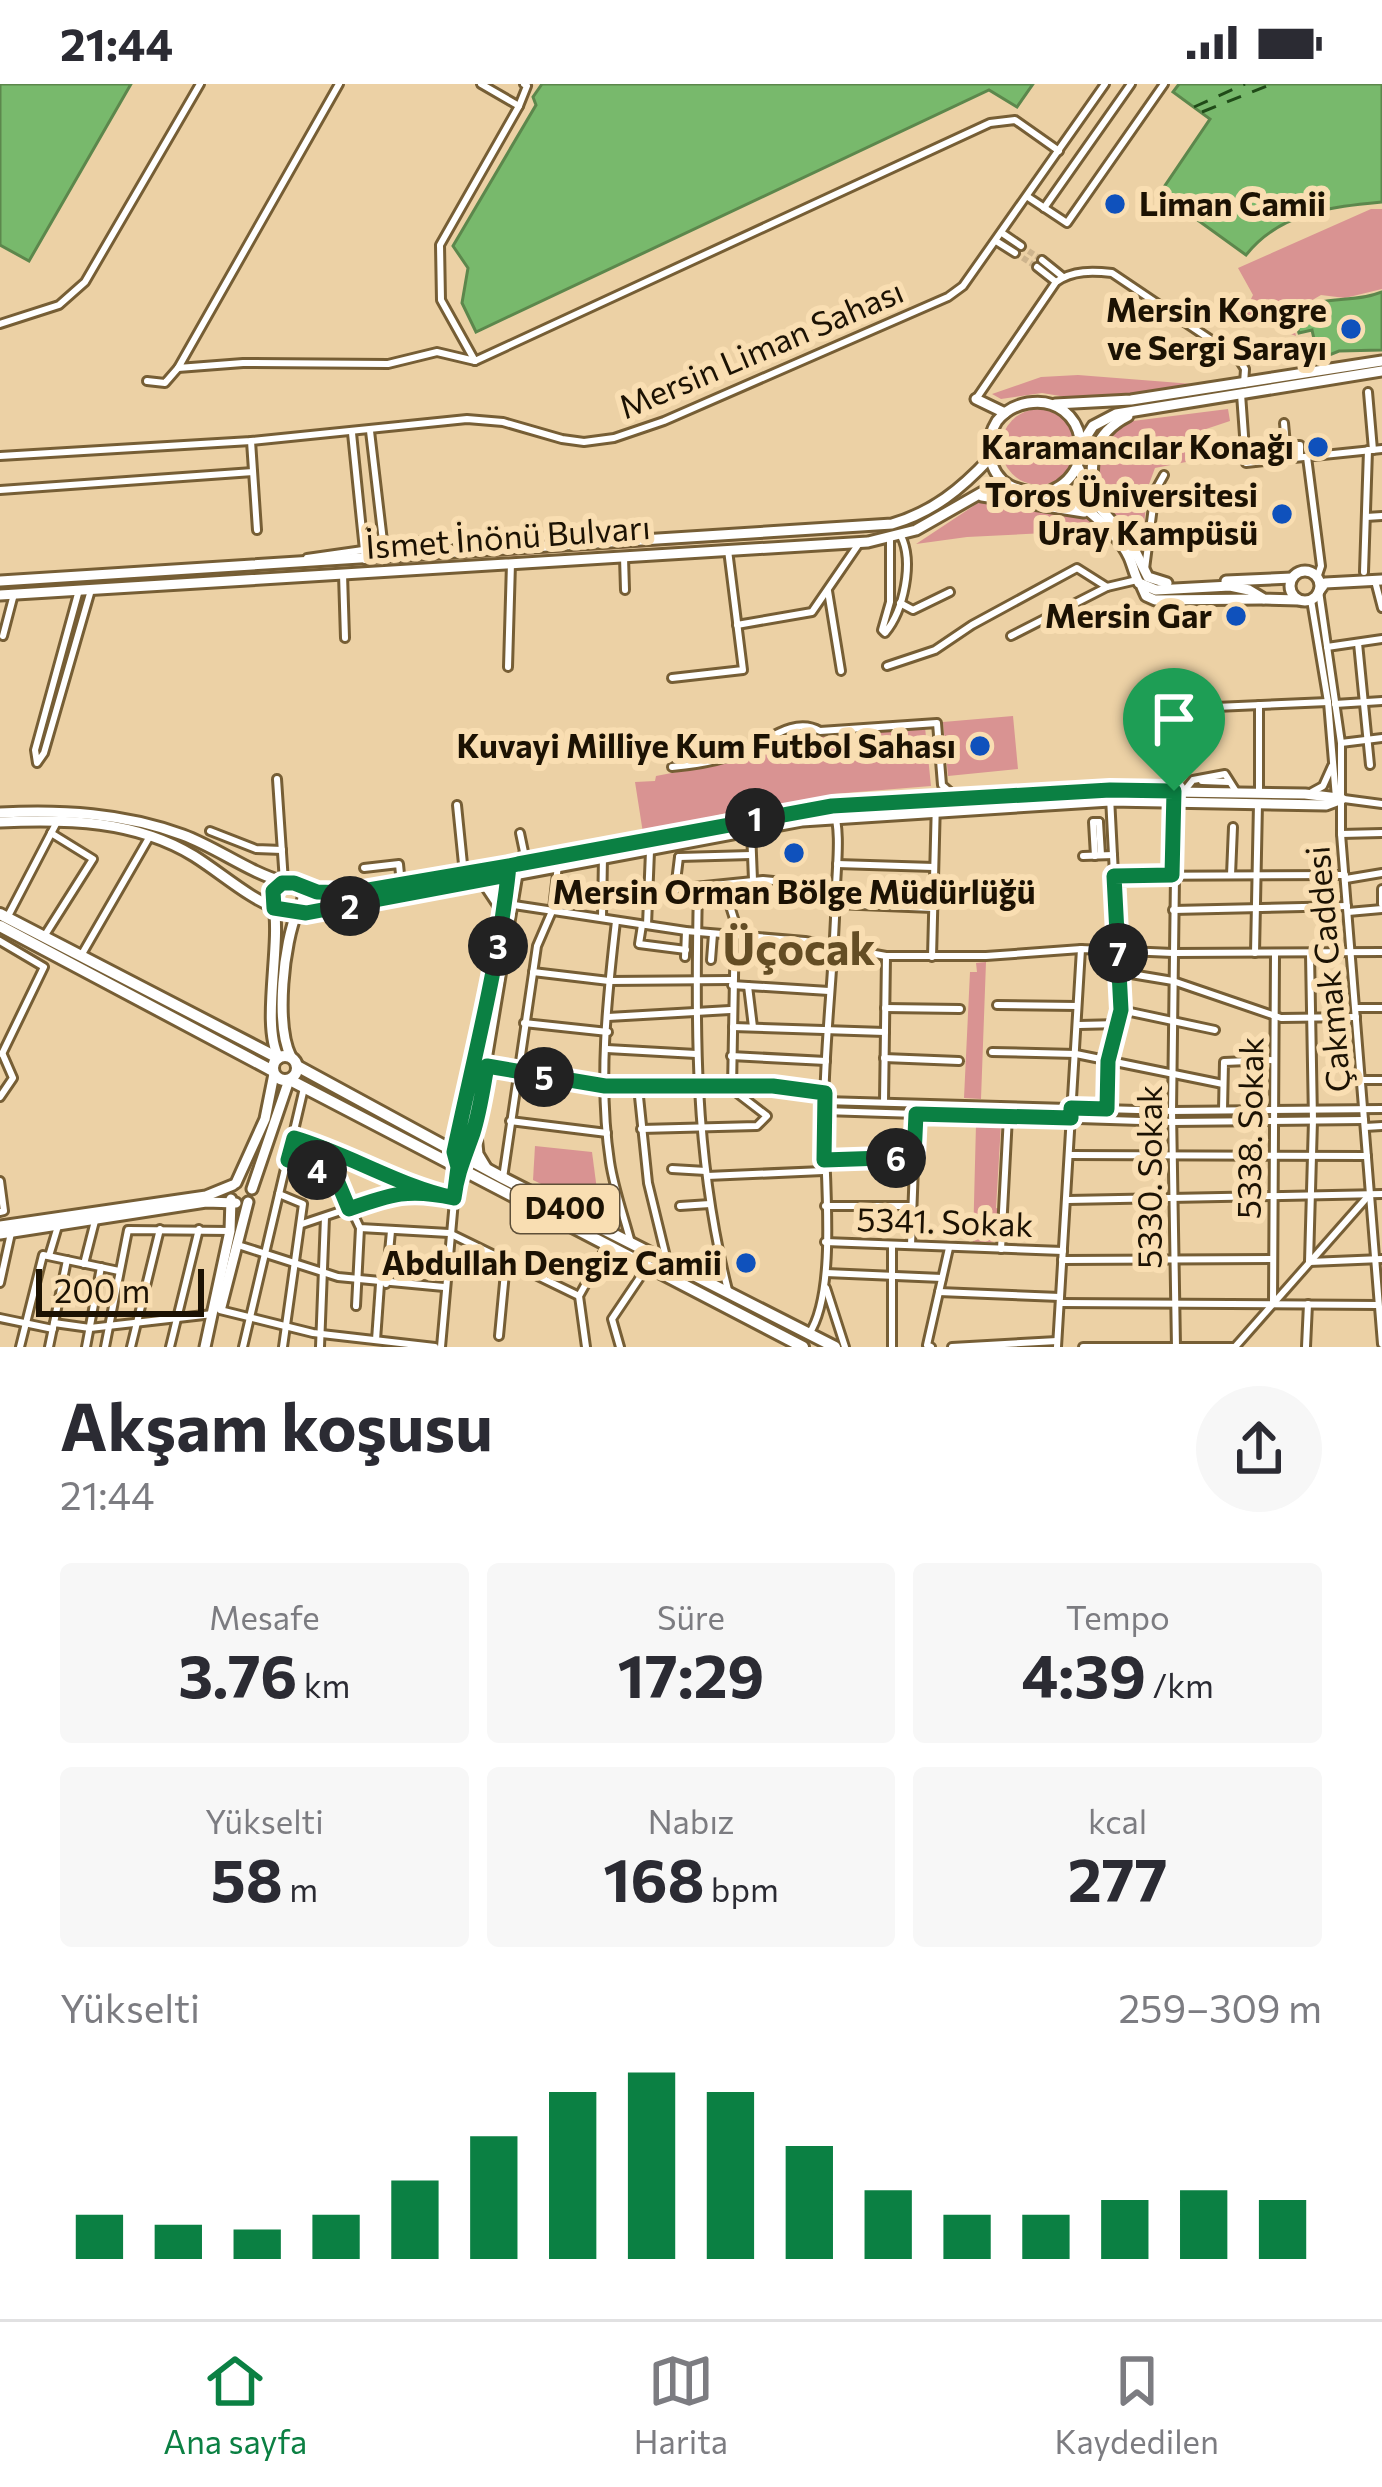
<!DOCTYPE html>
<html lang="tr">
<head>
<meta charset="utf-8">
<style>
	:root { --surface:#fff; --page:#f7f7f7; --text:#2b2b33; --muted:#7c7c81; --line:#e1e1e2; --accent:#0b8043 }
	body { margin:0; font-family:Commissioner,sans-serif; background:var(--page); color:var(--text); height:100vh; display:flex; flex-direction:column; font-size:45px; white-space:nowrap }
	* { box-sizing:border-box; margin:0 }
	p { font-size:39px; color:var(--muted) }
	.icon { flex:none; width:66px; height:66px; fill:none; stroke:currentColor; stroke-width:2; stroke-linecap:round; stroke-linejoin:round }
	.map { position:relative; height:1263px; overflow:hidden }
	.drawer { display:flex; flex-direction:column; background:var(--surface); flex:1 }
	.drawer>* { flex:none }
	.scale { position:absolute; left:36px; bottom:30px; width:168px; box-sizing:border-box; padding-left:12px; border:6px solid #1c1203; border-top:0; font-size:33px; line-height:42px; white-space:nowrap; color:#1c1203; -webkit-text-stroke:9px #f9deb2; paint-order:stroke }
	.pin { position:absolute; display:grid; place-items:center; width:102px; height:102px; color:#fff; margin:-123px -51px; border-radius:50% 50% 50% 0; rotate:-45deg; box-shadow:0 0 12px #0007 }
	.pin .icon { rotate:45deg }
	.km { position:absolute; width:60px; height:60px; margin:-30px; border-radius:50%; background:#222; color:#fff; font-size:33px; line-height:60px; text-align:center }
	.round { display:grid; place-items:center; flex:none; width:126px; height:126px; border-radius:63px; background:var(--page) }
	.overview { display:flex; align-items:center; justify-content:space-between; height:204px; padding:0 60px }
	h1 { font-size:66px; font-weight:700; line-height:90px }
	.stats { display:grid; grid-template-columns:repeat(3,1fr); gap:18px; height:204px; padding:12px 60px }
	.stats div { display:grid; align-content:center; border-radius:12px; background:var(--page); text-align:center }
	.stats b { font-size:60px; font-weight:700 }
	.stats small { font-size:33px; font-weight:400 }
	.stats p { font-size:33px }
	.chart { height:336px; padding:24px 60px }
	.chart p { display:flex; justify-content:space-between }
	.chart svg { width:100%; height:216px; margin-top:12px; stroke:var(--accent); stroke-width:6 }
	.status { display:flex; justify-content:space-between; align-items:center; height:84px; padding:0 60px; background:var(--surface); direction:ltr }
	.status svg { height:33px; fill:currentColor }
	.tab-bar { display:flex; justify-content:space-around; align-items:center; height:168px; border-top:3px solid var(--line); background:var(--surface); font-size:33px; color:var(--muted) }
	.tab-bar a { display:grid; justify-items:center; gap:6px }
	.tab-bar .current { color:var(--accent) }
	.map>svg:first-child { display:block }
</style>
</head>
<body>
<div class="status"><b>21:44</b><svg viewBox="0 0 49 12"><path d="M0 12V9h3v3zM5 12V6h3v6zM10 12V3h3v9zM15 12V0h3v12zM26 1h20v11H26zM47 4h2v5h-2z"/></svg></div>
<div class="map">
<svg width="1382" height="1263" viewBox="0 0 1382 1263">
	<rect width="100%" height="100%" fill="#ecd1a5"/>
	<g fill="#d99392">
		<polygon points="1371,125 1382,125 1382,205 1345,214 1321,211 1290,229 1296,252 1243,231 1253,211 1238,184"/>
		<polygon points="1078,291 1193,300 1166,309 1090,317 1042,309 1001,315 992,310 1041,293"/>
		<circle cx="1039" cy="363" r="38"/>
		<polygon points="1228,325 1230,337 1185,352 1186,378 1155,384 1148,403 1144,440 1135,446 1106,427 1096,388 1105,352 1125,338"/>
		<polygon points="953,416 955,419 896,447 0,504 886,446 912,439"/>
		<polygon points="1001,417 1087,433 1105,446 967,453 916,460 978,419"/>
		<polygon points="1013,632 1018,685 948,692 943,638"/>
		<polygon points="925,643 931,702 833,710 833,717 756,722 643,749 635,698 655,697 656,692 729,678 790,650 828,651"/>
		<polygon points="986,878 981,1015 964,1014 970,888 977,888 976,879"/>
		<polygon points="976,1040 1001,1040 996,1124 1000,1125 995,1158 973,1158"/>
		<polygon points="535,1062 592,1068 600,1129 533,1096"/>
	</g>
	<g fill="#78b96c" stroke="#5c874c" stroke-width="3">
		<polygon points="0,0 131,0 29,177 0,161"/>
		<polygon points="542,0 1033,0 1017,23 989,6 476,248 462,219 468,184 453,162 536,21 533,13"/>
		<path d="M 1179,0 L 1382,0 L 1382,118 C 1331,123 1280,128 1246,171 L 1160,109 L 1210,35 L 1173,8 Z"/>
		<path d="M 1382,208 L 1382,266 L 1339,267 L 1312,278 L 1309,268 L 1316,264 L 1312,246 L 1299,249 L 1293,232 C 1320,208 1350,221 1382,208 Z"/>
	</g>
	<g fill="none" stroke-linecap="round" stroke-linejoin="round">
		<g stroke="#204b18" stroke-width="3" stroke-dasharray="15 12" stroke-linecap="butt">
			<polyline points="1194,23 1245,0"/>
			<polyline points="1202,28 1272,0"/>
		</g>
		<g stroke="#cdb48d" stroke-width="6" stroke-dasharray="6 3" stroke-linecap="butt">
			<polyline points="1021,162 1042,176"/>
			<polyline points="1015,169 1037,183"/>
		</g>
		<g stroke="#765e35" stroke-width="12">
			<g id="minor">
				<polyline points="339,0 178,284 243,279 388,280 437,268 475,277"/>
				<polyline points="481,0 519,22 440,161 441,216 475,277 990,39 1015,36 1059,67"/>
				<polyline points="519,22 527,2 524,0"/>
				<polyline points="1028,113 1067,139 1164,0"/>
				<polyline points="1044,124 1131,0"/>
				<polyline points="1002,149 1021,162"/>
				<polyline points="996,157 1015,169"/>
				<polyline points="1042,176 1063,193"/>
				<polyline points="1037,183 1056,198"/>
				<circle cx="1121" cy="230" r="7"/>
				<polyline points="0,240 59,221 85,198 200,0"/>
				<polyline points="147,297 165,299 178,284"/>
				<polyline points="1368,308 1373,366"/>
				<polyline points="1241,310 1246,379 1382,365"/>
				<path d="M 976,315 L 1056,198 C 1073,186 1093,187 1112,189 L 1238,274 L 1245,285 L 1244,300"/>
				<polyline points="1284,339 1286,361 1300,361 1300,372"/>
				<polyline points="370,347 385,474"/>
				<polyline points="352,349 365,476"/>
				<polyline points="251,357 257,446"/>
				<polyline points="0,372 251,357 467,335 503,338 562,355 584,358 614,354 664,337 948,213 963,202 1105,0"/>
				<polyline points="1307,373 1321,482 1317,494"/>
				<polyline points="0,406 253,388"/>
				<polyline points="1366,433 1382,432"/>
				<path d="M 890,454 L 890,518 L 882,546 L 885,549 C 904,526 914,478 901,452"/>
				<polyline points="382,459 585,451 592,457"/>
				<polyline points="624,473 625,506"/>
				<polyline points="307,474 363,466"/>
				<polyline points="1145,485 1155,407 1164,391"/>
				<polyline points="1364,488 1368,366"/>
				<polyline points="343,490 345,554"/>
				<polyline points="1375,497 1382,524"/>
				<polyline points="79,506 35,666 37,679 44,669 91,506"/>
				<polyline points="828,507 841,587"/>
				<polyline points="1319,507 1341,659 1341,750 1382,1260"/>
				<polyline points="1311,516 1328,618 1336,714"/>
				<polyline points="900,519 913,526 950,508"/>
				<polyline points="737,541 812,528 858,461"/>
				<polyline points="3,552 14,510"/>
				<polyline points="1011,552 1107,503"/>
				<polyline points="1358,559 1370,681"/>
				<polyline points="1327,563 1382,555"/>
				<polyline points="887,582 935,566 972,541 1077,484 1107,503 1137,496"/>
				<polyline points="508,583 511,479"/>
				<polyline points="672,594 743,586 728,466"/>
				<polyline points="1335,620 1382,617"/>
				<polyline points="1341,659 1382,654"/>
				<path d="M 672,683 C 695,681 718,677 739,669 C 764,660 793,631 820,647 L 937,639 L 942,701 L 957,714"/>
				<polyline points="277,695 284,798"/>
				<polyline points="1202,697 1229,698"/>
				<polyline points="1185,706 1193,696 1225,690 1237,709"/>
				<polyline points="1312,708 1323,702 1332,682"/>
				<polyline points="1259,710 1259,621"/>
				<polyline points="1344,715 1382,720"/>
				<polyline points="457,721 464,790"/>
				<polyline points="1099,738 1101,771"/>
				<polyline points="751,746 753,796"/>
				<polyline points="210,747 256,765 282,766"/>
				<polyline points="1341,750 1382,749"/>
				<polyline points="1083,772 1113,771"/>
				<polyline points="1095,772 1093,738 1099,738"/>
				<polyline points="679,773 751,771"/>
				<polyline points="520,776 524,768 520,749"/>
				<polyline points="837,780 934,783"/>
				<polyline points="364,784 399,780 401,801"/>
				<polyline points="1231,791 1233,743"/>
				<polyline points="1115,792 1345,791"/>
				<polyline points="1346,795 1382,789"/>
				<path d="M 698,804 C 695,940 694,1073 728,1206"/>
				<polyline points="675,805 763,796 836,803"/>
				<polyline points="1382,805 1382,820"/>
				<polyline points="674,814 679,773"/>
				<polyline points="836,820 933,824"/>
				<polyline points="514,821 686,847 805,857 886,872 986,872 1081,865 1173,869 1382,868"/>
				<polyline points="1173,826 1347,822"/>
				<polyline points="1348,828 1382,825"/>
				<polyline points="602,833 603,772"/>
				<polyline points="7,834 58,736"/>
				<path d="M 616,837 C 607,915 598,999 610,1078 C 614,1105 624,1132 631,1159"/>
				<polyline points="642,841 639,860 686,866"/>
				<polyline points="647,841 650,767"/>
				<polyline points="45,851 93,775 51,749"/>
				<polyline points="0,857 44,883 2,970"/>
				<polyline points="1255,869 1258,719"/>
				<polyline points="82,870 150,752"/>
				<polyline points="685,873 686,847"/>
				<polyline points="932,873 936,716"/>
				<polyline points="711,876 713,850"/>
				<polyline points="533,888 609,897 731,896"/>
				<polyline points="1119,888 1173,897 1281,934 1356,933"/>
				<polyline points="732,901 829,907"/>
				<polyline points="748,902 753,943"/>
				<polyline points="997,921 1077,922"/>
				<polyline points="885,924 960,925"/>
				<polyline points="1356,924 1382,924"/>
				<polyline points="1121,926 1215,946"/>
				<polyline points="608,933 730,926"/>
				<polyline points="524,939 608,948"/>
				<polyline points="1079,941 1120,940"/>
				<polyline points="733,943 885,948"/>
				<polyline points="607,965 696,970"/>
				<polyline points="992,968 1076,970 1223,1000"/>
				<polyline points="731,972 826,977"/>
				<polyline points="884,974 959,977"/>
				<path d="M 487,982 C 558,999 630,1004 702,1005 C 744,1006 783,1002 825,1009"/>
				<polyline points="1361,996 1382,996"/>
				<polyline points="638,1003 648,1099 667,1177"/>
				<polyline points="0,1013 13,994 3,971"/>
				<polyline points="824,1017 1172,1027 1382,1025"/>
				<polyline points="884,1018 886,872"/>
				<polyline points="1107,1025 1108,977 1121,926 1110,713"/>
				<polyline points="1223,1026 1224,978 1274,976"/>
				<polyline points="824,1027 1172,1038 1364,1036"/>
				<polyline points="510,1037 607,1049"/>
				<polyline points="1365,1043 1382,1042"/>
				<polyline points="641,1045 757,1042 767,1032 732,1005 735,838 724,803"/>
				<path d="M 294,1054 C 348,1070 397,1102 453,1113"/>
				<polyline points="1069,1071 1367,1072"/>
				<polyline points="288,1076 334,1089 360,1144 449,1149 579,1212"/>
				<polyline points="824,1077 914,1073"/>
				<polyline points="672,1085 706,1087"/>
				<polyline points="707,1092 823,1087"/>
				<polyline points="503,1094 537,862 553,825 558,781"/>
				<polyline points="0,1097 4,1127 0,1128"/>
				<polyline points="279,1110 303,1120 283,1263"/>
				<polyline points="1068,1116 1382,1110"/>
				<polyline points="680,1122 710,1120"/>
				<polyline points="825,1122 912,1122"/>
				<polyline points="302,1140 386,1112 415,1106"/>
				<polyline points="825,1158 1063,1167"/>
				<polyline points="238,1161 338,1193 444,1203"/>
				<polyline points="911,1161 916,1029"/>
				<polyline points="1001,1165 1008,1032"/>
				<polyline points="49,1172 58,1142"/>
				<polyline points="1062,1176 1272,1175"/>
				<polyline points="1309,1178 1313,1036 1310,870"/>
				<polyline points="1309,1178 1382,1175"/>
				<polyline points="84,1180 95,1137"/>
				<polyline points="826,1189 942,1194"/>
				<polyline points="0,1199 11,1149"/>
				<polyline points="386,1200 391,1147"/>
				<polyline points="826,1204 845,1263"/>
				<polyline points="939,1208 1060,1213"/>
				<polyline points="1060,1219 1378,1221"/>
				<polyline points="1273,1220 1275,870"/>
				<polyline points="356,1222 360,1144"/>
				<polyline points="220,1226 313,1249 435,1263"/>
				<polyline points="0,1234 53,1245"/>
				<polyline points="54,1239 90,1244 213,1230"/>
				<path d="M 809,1250 C 839,1205 823,1081 824,1024 C 825,950 835,877 836,803 C 837,777 841,747 833,722"/>
				<polyline points="499,1252 506,1178"/>
				<polyline points="376,1256 380,1200"/>
				<polyline points="20,1263 43,1171 119,1187"/>
				<polyline points="49,1263 67,1176"/>
				<polyline points="86,1263 101,1183"/>
				<polyline points="105,1263 128,1146 230,1147"/>
				<polyline points="131,1263 160,1145"/>
				<polyline points="170,1263 199,1145"/>
				<polyline points="243,1263 304,1004"/>
				<polyline points="320,1263 325,1133"/>
				<polyline points="441,1263 457,1083"/>
				<polyline points="586,1263 579,1212 607,1162"/>
				<polyline points="620,1263 612,1235 647,1183"/>
				<polyline points="892,1263 892,1161"/>
				<polyline points="931,1263 927,1261 949,1164"/>
				<polyline points="952,1263 1057,1257"/>
				<polyline points="1057,1263 1081,865"/>
				<polyline points="1083,1263 1236,1263"/>
				<polyline points="1176,1263 1172,1027 1177,636 1182,628 1193,624 1328,618"/>
				<polyline points="1235,1263 1370,1110"/>
				<polyline points="1306,1263 1308,1220"/>
			</g>
		</g>
		<g stroke="#765e35" stroke-width="15">
			<g id="major">
				<polyline points="976,315 1005,329"/>
				<polyline points="1055,320 1131,316 1382,277"/>
				<polyline points="1082,359 1093,342 1116,330 1382,287"/>
				<polyline points="1079,385 1090,413 1131,459 1148,493 1167,499"/>
				<path d="M 1041,410 C 1104,395 1087,309 1028,319 C 1016,321 1005,327 997,337 C 991,347 987,360 990,372 C 999,423 1056,400 1086,425 C 1101,437 1121,456 1129,473 C 1133,482 1134,490 1139,499 L 1156,506 L 1230,502 L 1249,506 L 1264,515 L 1299,516"/>
				<polyline points="982,412 1084,428"/>
				<path d="M 1098,418 C 1086,381 1092,350 1128,332"/>
				<circle cx="1305" cy="502" r="15"/>
				<path d="M 0,497 L 892,440 C 933,428 961,405 990,374"/>
				<polyline points="1226,497 1292,494"/>
				<polyline points="1142,503 1146,512 1155,516 1263,515"/>
				<polyline points="1319,507 1325,499 1382,496"/>
				<polyline points="0,511 868,458 916,446 995,401 1007,401"/>
				<path d="M 0,729 C 62,726 124,729 183,751 C 218,764 248,788 284,798"/>
				<path d="M 0,738 C 67,735 135,736 194,772 C 224,791 248,814 282,827"/>
				<polyline points="482,796 502,826"/>
				<circle cx="288" cy="813" r="15"/>
				<polyline points="298,801 317,808 351,809 833,722 1110,707 1305,710 1338,714"/>
				<path d="M 274,822 C 281,864 261,942 279,974"/>
				<polyline points="291,828 350,822 802,737 1110,717 1326,721 1342,715"/>
				<path d="M 291,973 C 275,941 283,859 298,826"/>
				<polyline points="476,1051 478,1070 487,1085"/>
				<polyline points="455,1071 509,787"/>
				<polyline points="457,1083 476,1036 518,784"/>
				<polyline points="236,1099 265,1035 274,990"/>
				<polyline points="252,1105 289,996"/>
				<polyline points="0,1142 206,1112 233,1101"/>
				<polyline points="0,1150 206,1118 236,1119"/>
				<polyline points="221,1223 248,1118"/>
				<polyline points="205,1263 230,1147 231,1115"/>
			</g>
		</g>
		<g stroke="#765e35" stroke-width="16">
			<g id="highway">
				<polyline points="0,830 278,974"/>
				<polyline points="0,842 273,987"/>
				<circle cx="285" cy="984" r="12"/>
				<polyline points="297,982 503,1094 835,1263"/>
				<polyline points="290,996 803,1263"/>
			</g>
		</g>
		<use href="#minor" stroke="#fff" stroke-width="6"/>
		<use href="#major" stroke="#fff" stroke-width="9"/>
		<use href="#highway" stroke="#fff" stroke-width="10"/>
	</g>
	<g fill="none" stroke-linecap="round" stroke-linejoin="round">
		<g stroke="#fff" stroke-width="24">
			<path id="route" d="M 1174,707 L 1110,706 L 832,722 L 518,780 L 509,782 L 508,791 L 306,829 L 274,824 L 273,807 L 282,799 L 294,799 L 317,808 L 351,809 L 509,782 C 499,879 474,973 454,1068 L 458,1083 L 454,1114 C 409,1104 391,1110 349,1125 L 334,1089 L 288,1076 L 294,1054 C 349,1070 398,1102 454,1114 C 457,1089 465,1072 473,1049 C 480,1027 483,1004 487,982 L 605,1002 L 773,1002 L 825,1009 L 824,1076 L 914,1073 L 916,1030 L 1071,1034 L 1071,1024 L 1107,1025 L 1108,977 L 1121,926 L 1114,792 L 1172,791 L 1174,707"/>
		</g>
		<use href="#route" stroke="#0b8043" stroke-width="15"/>
	</g>
	<g fill="#0f51bc" stroke="#f9deb2" stroke-width="4.5">
		<circle cx="1115" cy="120" r="12"/>
		<circle cx="1351" cy="245" r="12"/>
		<circle cx="1318" cy="363" r="12"/>
		<circle cx="1282" cy="430" r="12"/>
		<circle cx="1236" cy="532" r="12"/>
		<circle cx="980" cy="662" r="12"/>
		<circle cx="794" cy="769" r="12"/>
		<circle cx="746" cy="1179" r="12"/>
	</g>
	<g text-anchor="middle" stroke-width="12" stroke-linejoin="round" paint-order="stroke">
		<rect fill="#f9deb2" stroke="#5e4f38" stroke-width="3" x="511" y="1101" width="108" height="48" rx="9"/>
		<g font-size="30" font-weight="bold" fill="#1c1203">
			<text x="565" y="1135">D400</text>
		</g>
		<g font-size="33" font-weight="bold" fill="#1c1203" stroke="#f9deb2" text-anchor="end">
			<text x="1139" y="132" text-anchor="start">Liman Camii</text>
			<text x="1327" y="238">Mersin Kongre<tspan x="1327" dy="38">ve Sergi Sarayı</tspan></text>
			<text x="1294" y="375">Karamancılar Konağı</text>
			<text x="1258" y="423">Toros Üniversitesi<tspan x="1258" dy="38">Uray Kampüsü</tspan></text>
			<text x="1212" y="544">Mersin Gar</text>
			<text x="956" y="674">Kuvayi Milliye Kum Futbol Sahası</text>
			<text x="794" y="820" text-anchor="middle">Mersin Orman Bölge Müdürlüğü</text>
			<text x="722" y="1191">Abdullah Dengiz Camii</text>
		</g>
		<g font-size="33" fill="#1c1203" stroke="#f9deb2">
			<text transform="translate(761 265) rotate(-23)" y="12">Mersin Liman Sahası</text>
			<text transform="translate(508 453) rotate(-4)" y="12">İsmet İnönü Bulvarı</text>
			<text transform="translate(1328 885) rotate(-95)" y="12">Çakmak Caddesi</text>
			<text transform="translate(1250 1044) rotate(-89)" y="12">5338. Sokak</text>
			<text transform="translate(1150 1093) rotate(-90)" y="12">5330. Sokak</text>
			<text transform="translate(945 1138) rotate(2)" y="12">5341. Sokak</text>
		</g>
		<g font-size="45" font-weight="bold" fill="#644d24" stroke="#f9deb2">
			<text x="799" y="881">Üçocak</text>
		</g>
	</g>
</svg>
<div class="scale">200 m</div>
<div class="pin" style="left:1174px;top:707px;background:#1e9e55"><svg class="icon" aria-label="arrive" viewBox="0 0 24 24"><path d="M6 21V4h12l-3 4 3 4H6"/></svg></div>
<b class="km" style="left:755px;top:734px">1</b>
<b class="km" style="left:350px;top:822px">2</b>
<b class="km" style="left:498px;top:862px">3</b>
<b class="km" style="left:317px;top:1086px">4</b>
<b class="km" style="left:544px;top:993px">5</b>
<b class="km" style="left:896px;top:1074px">6</b>
<b class="km" style="left:1118px;top:869px">7</b>
</div>
<section class="drawer">
<div class="overview"><div><h1>Akşam koşusu</h1><p>21:44</p></div><a class="round"><svg class="icon" aria-label="share" viewBox="0 0 24 24"><path d="M12 15V3M7 8l5-5 5 5M5 13v7h14v-7"/></svg></a></div>
<div class="stats">
<div><p>Mesafe</p><b>3.76<small> km</small></b></div>
<div><p>Süre</p><b>17:29</b></div>
<div><p>Tempo</p><b>4:39<small> /km</small></b></div>
</div>
<div class="stats">
<div><p>Yükselti</p><b>58<small> m</small></b></div>
<div><p>Nabız</p><b>168<small> bpm</small></b></div>
<div><p>kcal</p><b>277</b></div>
</div>
<div class="chart"><p><span>Yükselti</span>259–309 m</p>
<svg viewBox="0 0 160 44" preserveAspectRatio="none"><path d="M5 44V35M15 44V37M25 44V38M35 44V35M45 44V28M55 44V19M65 44V10M75 44V6M85 44V10M95 44V21M105 44V30M115 44V35M125 44V35M135 44V32M145 44V30M155 44V32"/></svg>
</div>
</section>
<nav class="tab-bar">
<a class="current"><svg class="icon" aria-label="home" viewBox="0 0 24 24"><path d="M3 11l9-7 9 7M6 9v11h12V9"/></svg>Ana sayfa</a>
<a><svg class="icon" aria-label="map" viewBox="0 0 24 24"><path d="M3 6l6-2 6 2 6-2v14l-6 2-6-2-6 2zM9 4v14M15 6v14"/></svg>Harita</a>
<a><svg class="icon" aria-label="saved" viewBox="0 0 24 24"><path d="M7 4h10v16l-5-4-5 4z"/></svg>Kaydedilen</a>
</nav>
</body>
</html>
